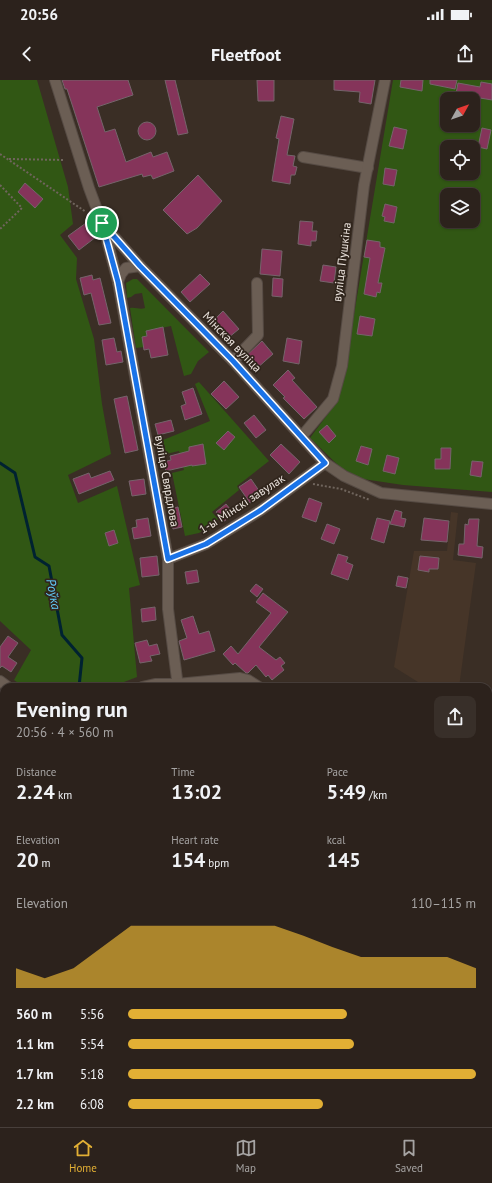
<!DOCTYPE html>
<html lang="en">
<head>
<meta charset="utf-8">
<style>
	:root { --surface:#2c221c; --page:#382f29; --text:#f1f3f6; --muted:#a6a4a3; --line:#483f3b; --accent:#e2af34 }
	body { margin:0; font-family:"PT Sans",sans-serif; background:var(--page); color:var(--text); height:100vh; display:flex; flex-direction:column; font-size:15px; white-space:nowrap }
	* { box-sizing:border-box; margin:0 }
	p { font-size:13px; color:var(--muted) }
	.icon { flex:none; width:22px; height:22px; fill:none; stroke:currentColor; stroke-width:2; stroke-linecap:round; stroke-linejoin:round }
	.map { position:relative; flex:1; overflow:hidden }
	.side { position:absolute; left:0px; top:603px; width:492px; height:444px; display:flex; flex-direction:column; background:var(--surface); border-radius:12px 12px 0 0; box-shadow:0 1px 3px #0004,0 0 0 1px var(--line) }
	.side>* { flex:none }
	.needle { width:26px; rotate:50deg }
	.controls { position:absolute; left:440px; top:12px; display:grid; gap:8px }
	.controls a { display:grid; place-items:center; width:40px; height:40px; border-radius:8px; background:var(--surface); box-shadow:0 1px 3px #0004,0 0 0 1px var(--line); font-size:20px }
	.pin { position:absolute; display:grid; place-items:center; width:34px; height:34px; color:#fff; margin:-17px; border:2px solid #fff; border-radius:50%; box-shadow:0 1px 4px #0007 }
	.round { display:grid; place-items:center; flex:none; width:42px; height:42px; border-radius:8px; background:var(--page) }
	.overview { display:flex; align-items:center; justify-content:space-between; height:68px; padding:0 16px }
	h1 { font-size:22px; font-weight:800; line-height:30px }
	.stats { display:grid; grid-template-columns:repeat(3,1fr); gap:6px; height:68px; padding:4px 16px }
	.stats div { display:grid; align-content:center }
	.stats b { font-size:20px; font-weight:800 }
	.stats small { font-size:11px; font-weight:400 }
	.stats p { font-size:11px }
	.chart { height:112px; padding:8px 16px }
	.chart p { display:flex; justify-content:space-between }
	.chart svg { width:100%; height:72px; margin-top:4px; fill:var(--accent); opacity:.7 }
	ul { padding:0 16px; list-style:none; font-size:13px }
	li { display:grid; grid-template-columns:64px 48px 1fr; align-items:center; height:30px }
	li i { height:10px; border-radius:5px; background:var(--accent) }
	.status { display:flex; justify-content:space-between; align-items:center; height:28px; padding:0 20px; background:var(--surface); direction:ltr }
	.status svg { height:11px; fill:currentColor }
	header { display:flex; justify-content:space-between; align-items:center; height:52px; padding:0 16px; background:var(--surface); font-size:18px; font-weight:800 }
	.tabs { display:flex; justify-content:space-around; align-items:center; height:56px; border-top:1px solid var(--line); background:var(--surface); font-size:11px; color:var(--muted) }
	.tabs a { display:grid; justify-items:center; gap:2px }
	.tabs .active { color:var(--accent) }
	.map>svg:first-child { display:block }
</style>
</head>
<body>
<div class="status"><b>20:56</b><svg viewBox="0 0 49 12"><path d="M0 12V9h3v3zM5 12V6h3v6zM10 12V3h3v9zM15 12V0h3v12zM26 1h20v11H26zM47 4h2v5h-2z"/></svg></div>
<header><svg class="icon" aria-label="back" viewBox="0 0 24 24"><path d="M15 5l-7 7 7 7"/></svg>Fleetfoot<svg class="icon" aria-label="share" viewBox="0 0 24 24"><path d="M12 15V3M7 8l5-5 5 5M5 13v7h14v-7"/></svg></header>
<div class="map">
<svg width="492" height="1047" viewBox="0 0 492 1047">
	<rect width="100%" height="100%" fill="#3a2e25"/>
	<g fill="#463528">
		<polygon points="451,432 458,433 453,480 476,483 459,607 426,607 394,587 414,471 447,471"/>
		<polygon points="13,1043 197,1043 204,1046 204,1047 12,1047"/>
	</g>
	<g fill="#315714" fill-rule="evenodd">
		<polygon points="0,0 37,0 68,107 73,144 60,155 77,178 76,199 94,259 102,324 111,374 68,395 78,423 117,406 140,505 129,508 137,597 111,607 24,607 14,600 31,570 0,541"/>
		<path d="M 393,0 L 492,0 L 492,412 L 403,405 L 363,399 L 341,388 L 310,358 L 336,323 L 345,289 ZM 447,19 L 473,19 L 473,45 L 447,45 ZM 447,67 L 473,67 L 473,93 L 447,93 ZM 447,115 L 473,115 L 473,141 L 447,141 Z"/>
		<path d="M 133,199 L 137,199 L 209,272 L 198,281 L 191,294 L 184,296 L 171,246 L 146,251 L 147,256 L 142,257 L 144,267 L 136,268 L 130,228 C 136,227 140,230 145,228 L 142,213 L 135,214 L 131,217 L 127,218 L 126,203 Z"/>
		<polygon points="199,302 269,381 237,406 239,410 212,432 218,439 199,453 185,456 172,393 184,390 179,371 166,374 163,360 210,341 195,304"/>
		<polygon points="0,862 4,862 4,1043 10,1043 9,1047 0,1047"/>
	</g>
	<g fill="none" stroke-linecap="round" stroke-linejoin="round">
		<polyline stroke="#002231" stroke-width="3" points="0,383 15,393 35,477 49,486 62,555 82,578 79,607"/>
	</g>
	<g fill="#85345a" stroke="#75646b">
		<polygon points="62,0 128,0 133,15 97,27 105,52 115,49 126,82 151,72 153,77 167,72 174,91 153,99 151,95 143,97 142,94 99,107 67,9 65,9"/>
		<polygon points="165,0 175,0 188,53 178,55"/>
		<polygon points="257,0 274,0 274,21 258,21"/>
		<polygon points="334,0 375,0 371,24 359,22 360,12 334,10"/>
		<polygon points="401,0 423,0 422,11 400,7"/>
		<polygon points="430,0 457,0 455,9 430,4"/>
		<polygon points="481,2 492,4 492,20 456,14 458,3 480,7"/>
		<polygon points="281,36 294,39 287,75 295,76 293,86 297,87 295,95 291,95 290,104 272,101 279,59 276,58"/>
		<circle cx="147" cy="51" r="9"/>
		<polygon points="394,47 407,50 403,69 389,66"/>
		<polygon points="482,48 491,50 487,69 478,67"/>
		<polygon points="385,88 397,90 394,106 383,104"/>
		<polygon points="198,95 222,121 197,148 187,154 163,130"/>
		<polygon points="25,103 43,119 35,128 18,112"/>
		<polygon points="385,124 397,127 394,143 384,141 385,137 382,136"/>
		<polygon points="300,141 313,142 312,151 317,151 316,161 311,161 311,166 298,164"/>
		<polygon points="86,143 96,157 79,170 68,156"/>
		<polygon points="367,160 380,162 380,167 385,168 378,203 382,203 380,213 377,212 376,217 364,214 370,178 364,177"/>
		<polygon points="262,169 282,171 280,196 260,194"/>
		<polygon points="323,185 336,187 334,203 320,201"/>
		<polygon points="200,194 210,204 190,222 181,212"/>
		<polygon points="92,195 93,200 100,198 111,243 99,245 91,213 84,215 80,198"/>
		<polygon points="273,198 283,199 282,217 272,216"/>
		<polygon points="223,231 239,249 228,258 212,242"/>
		<polygon points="360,236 375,239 372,256 357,254"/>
		<polygon points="163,247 168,275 151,278 149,269 144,270 142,257 147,256 146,251"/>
		<polygon points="114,258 117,272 121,271 123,282 106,285 102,260"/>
		<polygon points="287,258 302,261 299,284 283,281"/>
		<polygon points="262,261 273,274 256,289 245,277"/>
		<polygon points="288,290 295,298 292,300 317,327 304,339 283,318 285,317 273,305"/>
		<polygon points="224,301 239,317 226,329 211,314"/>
		<polygon points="193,308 202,334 185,340 181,326 186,324 182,312"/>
		<polygon points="127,316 138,370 125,373 114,319"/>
		<polygon points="254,335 266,350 256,358 244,343"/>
		<polygon points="171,340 174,351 158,355 155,344"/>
		<polygon points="327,345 336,356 329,363 319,352"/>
		<polygon points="228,351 235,357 224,370 216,363"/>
		<polygon points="203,364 206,384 192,386 192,385 166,391 163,382 171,380 170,376 189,371 189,367"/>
		<polygon points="281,364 300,382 289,394 270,375"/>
		<polygon points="361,366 372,369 368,385 356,381"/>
		<polygon points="441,368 451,368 450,389 435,389 435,379 441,379"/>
		<polygon points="387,375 399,378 395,394 383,391"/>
		<polygon points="472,381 483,382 481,397 470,395"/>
		<polygon points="110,391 114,400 79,414 73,399 89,393 91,398"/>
		<polygon points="144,399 146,414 132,416 129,401"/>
		<polygon points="251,399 262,415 250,423 239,407"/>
		<polygon points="309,418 322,423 316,442 302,437"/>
		<polygon points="226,424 234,434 223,442 216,432"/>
		<polygon points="178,427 182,447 173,449 169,429"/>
		<polygon points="395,430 402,432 401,438 406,439 404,447 390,444"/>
		<polygon points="148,438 151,456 134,459 132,448 137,447 136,440"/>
		<polygon points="377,438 390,441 384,463 371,459"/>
		<polygon points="424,438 449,441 447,462 421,460"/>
		<polygon points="469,439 479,439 477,466 483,467 482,478 458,475 459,464 464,464 465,444 468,445"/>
		<polygon points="327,444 340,449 334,464 321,459"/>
		<polygon points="114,450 118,463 109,466 105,453"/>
		<polygon points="338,474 348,477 346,482 353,485 348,500 331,494"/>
		<polygon points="157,476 159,495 142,497 140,478"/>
		<polygon points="420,476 439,478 438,489 429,489 429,492 418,490"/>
		<polygon points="197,490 199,502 187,504 185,492"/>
		<polygon points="398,496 408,498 406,508 396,506"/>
		<polygon points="256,504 263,509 257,517 250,511"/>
		<polygon points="263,513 288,532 259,567 276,580 280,577 285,583 281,586 284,590 272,600 268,595 266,597 256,585 248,593 246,593 235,583 233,585 223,574 231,566 238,574 271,533 256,522"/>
		<polygon points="155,527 156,540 142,542 141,529"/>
		<polygon points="193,536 199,554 209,551 215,571 184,580 179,561 187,558 181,540"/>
		<polygon points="8,556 18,563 8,577 17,583 11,592 2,586 0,588 0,567"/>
		<polygon points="147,560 149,566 157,564 160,574 150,576 152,581 140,583 135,563"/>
	</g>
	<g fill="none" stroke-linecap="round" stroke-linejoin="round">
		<g stroke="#564b44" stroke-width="12">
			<g id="minor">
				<polyline points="55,0 89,108 102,143 140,186 233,281 325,383 344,396 381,413 492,424"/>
				<polyline points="303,77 368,88"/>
				<polyline points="103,145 118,202 168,479 168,529 178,607"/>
				<polyline points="118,202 121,194 126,188 140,186"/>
				<polyline points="233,281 258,255 257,203"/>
				<polyline points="302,356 333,319 342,286 364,105 385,0"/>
				<polyline points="168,479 206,464 261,430 325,383"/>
				<polyline points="0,601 8,607"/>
				<polyline points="142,607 155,604 177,604 240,598 248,600 259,607"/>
				<polyline points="0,699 4,698"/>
				<polyline points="488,716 492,716"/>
				<polyline points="488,820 492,846"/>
				<polyline points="488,906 492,904"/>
				<polyline points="282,1043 282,1047"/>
			</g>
		</g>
		<g stroke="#70655d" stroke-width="2" stroke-dasharray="2 2" stroke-linecap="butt">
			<polyline points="0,74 86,132"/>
			<polyline points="9,79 65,80"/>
			<polyline points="0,105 22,128 0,149"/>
			<polyline points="313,404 341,409 370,420"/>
		</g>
		<use href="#minor" stroke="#6b5e54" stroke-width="10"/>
	</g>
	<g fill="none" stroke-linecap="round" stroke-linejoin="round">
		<g stroke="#fff" stroke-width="8">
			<polygon id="route" points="102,143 140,186 233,281 325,383 261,430 206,464 168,479 118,202"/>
		</g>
		<use href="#route" stroke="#1a73e8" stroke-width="5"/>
	</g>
	<g text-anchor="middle" stroke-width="3.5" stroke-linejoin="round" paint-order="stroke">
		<g font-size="12" fill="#ebe3dd" stroke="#30251c">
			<text transform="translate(342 182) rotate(-83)" y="4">вуліца Пушкіна</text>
			<text transform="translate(232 262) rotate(46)" y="4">Мінская вуліца</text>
			<text transform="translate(167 401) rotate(80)" y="4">вуліца Свярдлова</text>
			<text transform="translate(242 424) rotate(-33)" y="4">1-ы Мінскі завулак</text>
		</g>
		<g font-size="13" font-style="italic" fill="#63ccfc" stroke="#30251c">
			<text transform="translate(54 514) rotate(79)" y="5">Роўка</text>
		</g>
	</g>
</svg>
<div class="controls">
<a><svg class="needle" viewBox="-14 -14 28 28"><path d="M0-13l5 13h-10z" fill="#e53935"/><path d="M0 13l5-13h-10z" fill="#a6a4a3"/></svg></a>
<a><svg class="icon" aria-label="locate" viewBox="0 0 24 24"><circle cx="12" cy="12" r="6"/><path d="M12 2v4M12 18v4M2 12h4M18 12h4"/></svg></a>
<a><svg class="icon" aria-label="layers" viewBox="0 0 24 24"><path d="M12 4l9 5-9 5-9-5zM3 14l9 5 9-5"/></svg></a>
</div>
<div class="pin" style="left:102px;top:143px;background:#1e9e55"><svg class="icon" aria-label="arrive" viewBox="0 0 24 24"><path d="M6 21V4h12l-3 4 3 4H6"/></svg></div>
<section class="side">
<div class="overview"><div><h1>Evening run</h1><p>20:56 · 4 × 560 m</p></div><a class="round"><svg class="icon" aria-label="share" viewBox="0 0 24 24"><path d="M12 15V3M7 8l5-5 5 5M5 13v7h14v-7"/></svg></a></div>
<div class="stats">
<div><p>Distance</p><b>2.24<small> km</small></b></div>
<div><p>Time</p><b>13:02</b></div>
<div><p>Pace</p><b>5:49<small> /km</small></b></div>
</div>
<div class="stats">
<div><p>Elevation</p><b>20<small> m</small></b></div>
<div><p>Heart rate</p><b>154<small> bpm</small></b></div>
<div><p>kcal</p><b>145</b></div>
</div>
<div class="chart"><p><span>Elevation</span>110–115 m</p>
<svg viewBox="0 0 160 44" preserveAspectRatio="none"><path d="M0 44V32L10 38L20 32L30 19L40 6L50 6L60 6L70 6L80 6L90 6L100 12L110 19L120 25L130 25L140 25L150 25L160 32V44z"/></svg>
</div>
<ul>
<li><b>560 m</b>5:56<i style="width:63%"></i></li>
<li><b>1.1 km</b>5:54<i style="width:65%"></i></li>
<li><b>1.7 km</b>5:18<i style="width:100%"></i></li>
<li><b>2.2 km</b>6:08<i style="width:56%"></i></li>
</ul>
</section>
</div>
<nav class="tabs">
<a class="active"><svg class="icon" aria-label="home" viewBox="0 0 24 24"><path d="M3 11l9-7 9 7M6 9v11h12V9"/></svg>Home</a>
<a><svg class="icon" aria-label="map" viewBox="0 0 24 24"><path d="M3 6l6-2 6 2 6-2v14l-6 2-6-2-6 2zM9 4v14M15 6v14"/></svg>Map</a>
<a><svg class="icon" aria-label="saved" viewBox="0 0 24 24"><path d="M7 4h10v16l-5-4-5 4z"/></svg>Saved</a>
</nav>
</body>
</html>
